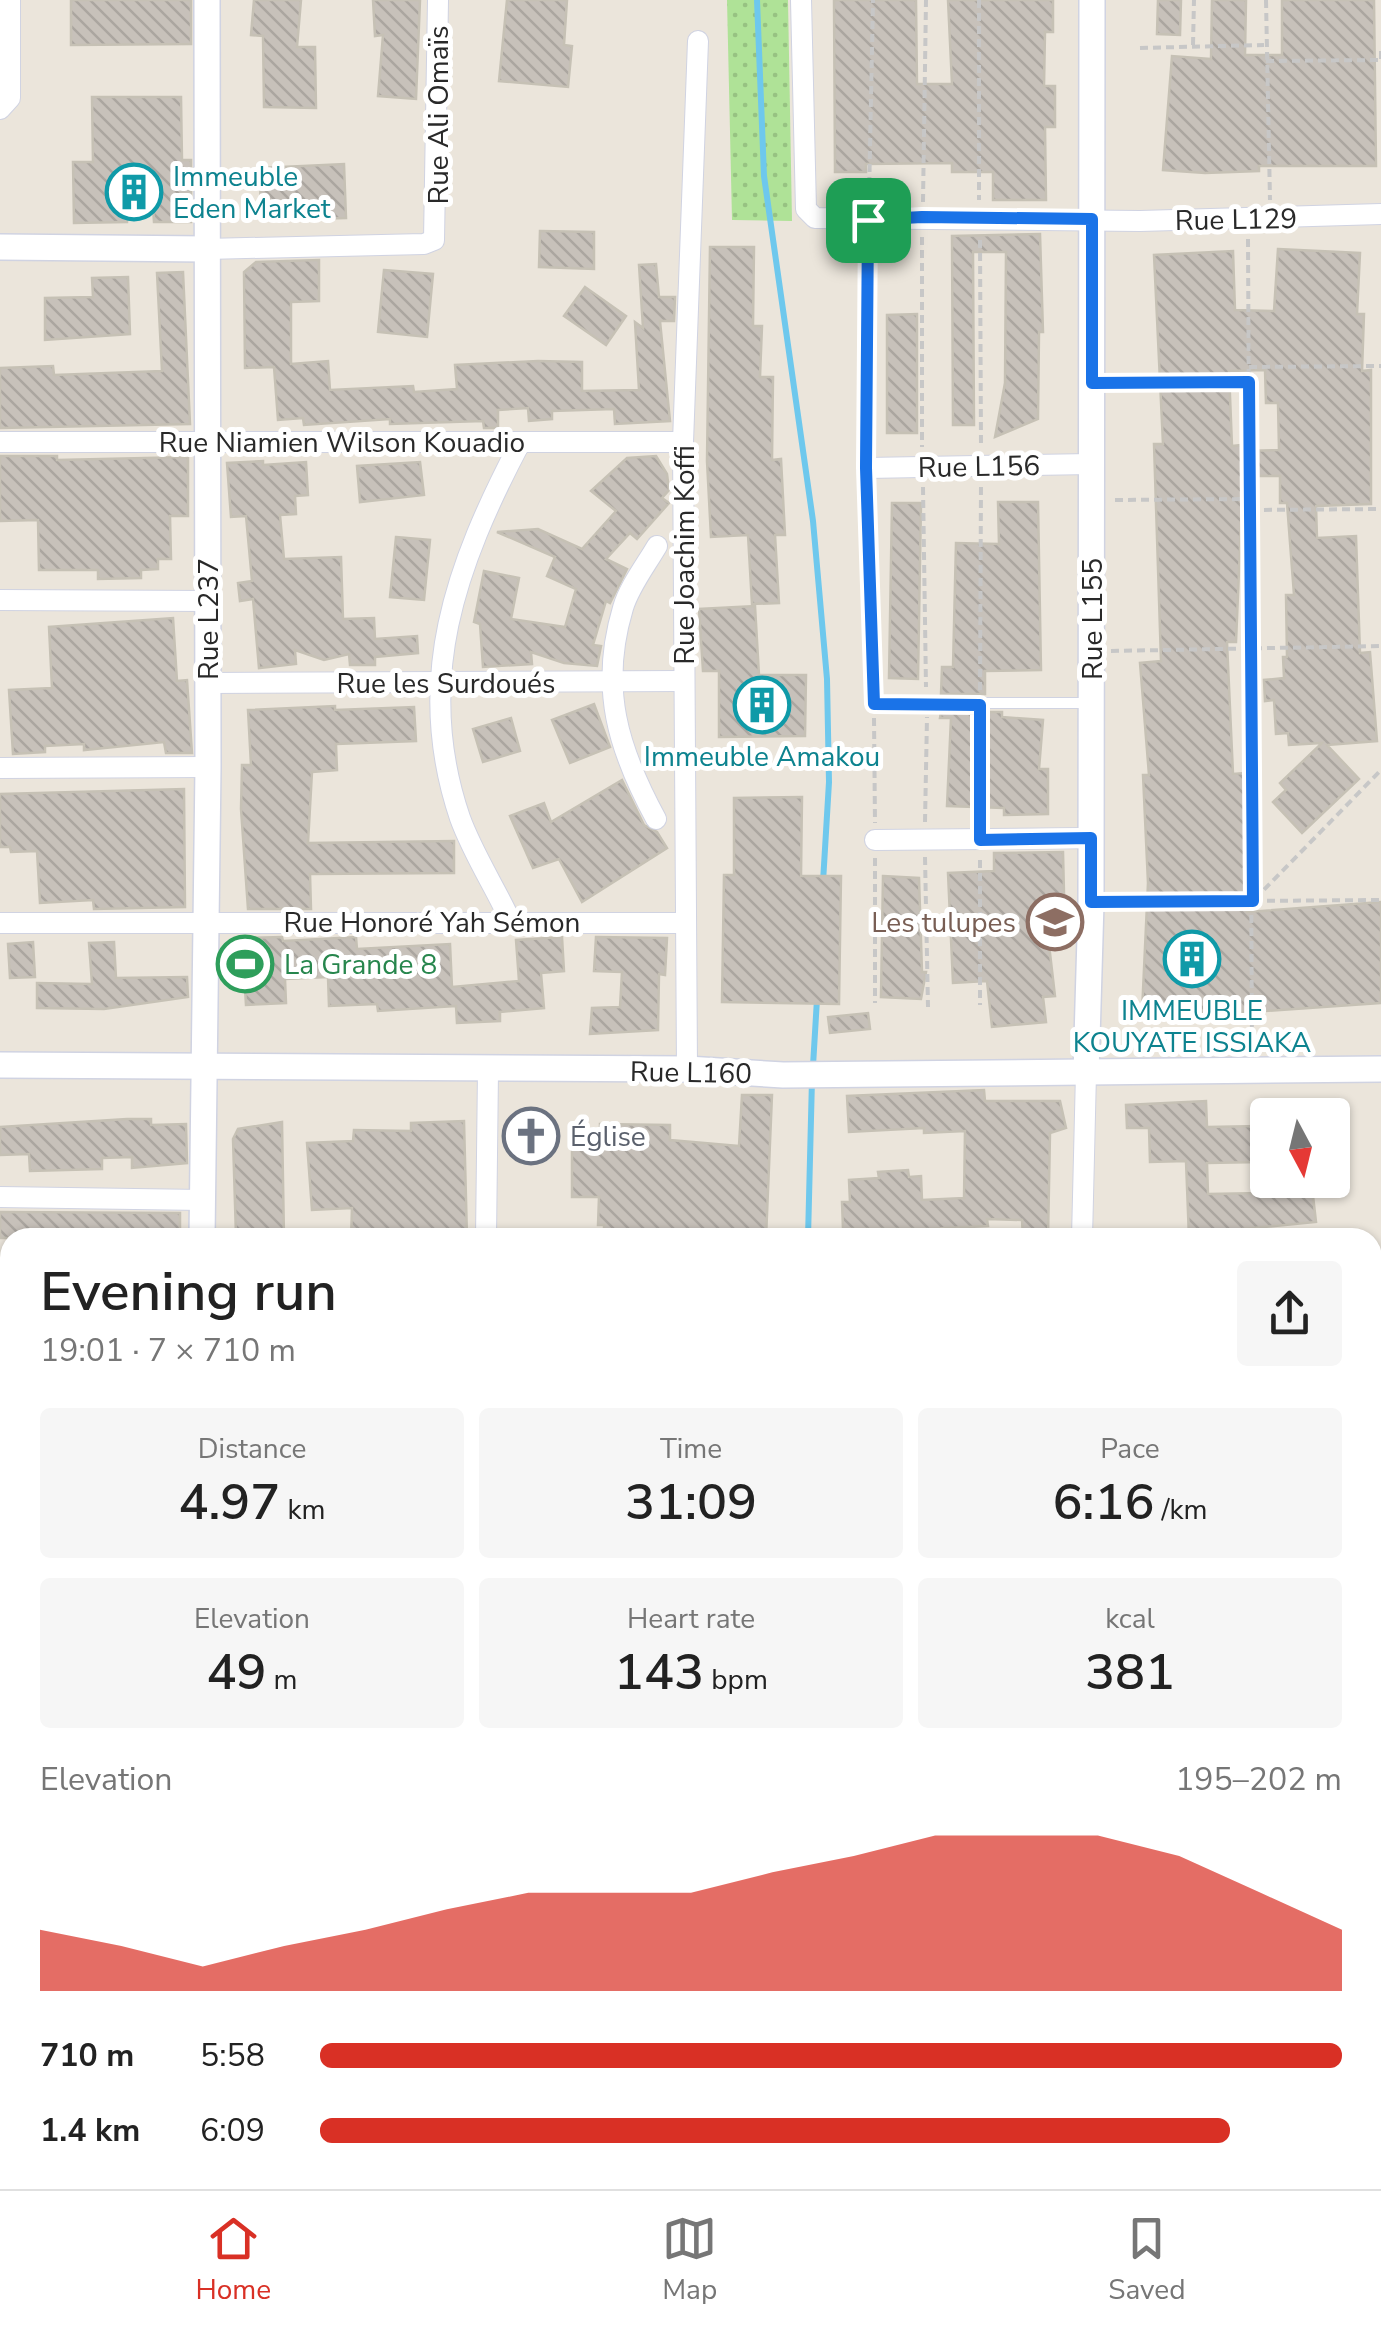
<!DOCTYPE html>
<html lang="en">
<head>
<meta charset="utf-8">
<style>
	:root { --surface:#fff; --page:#f6f6f6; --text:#222; --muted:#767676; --line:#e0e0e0; --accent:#d93025 }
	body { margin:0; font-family:"Nunito Sans",sans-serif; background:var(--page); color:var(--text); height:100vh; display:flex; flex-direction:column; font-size:38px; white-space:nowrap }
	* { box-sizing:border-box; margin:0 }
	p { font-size:32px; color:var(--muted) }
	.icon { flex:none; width:55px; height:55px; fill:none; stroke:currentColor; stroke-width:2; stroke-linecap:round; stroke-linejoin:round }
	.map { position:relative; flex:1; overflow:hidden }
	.panel { position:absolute; left:0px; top:1228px; width:1382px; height:962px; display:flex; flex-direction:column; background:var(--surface); border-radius:30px 30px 0 0; box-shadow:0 2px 8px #0004 }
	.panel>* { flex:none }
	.needle { width:65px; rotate:173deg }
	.fabs { position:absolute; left:1250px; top:1098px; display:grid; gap:20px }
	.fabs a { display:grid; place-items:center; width:100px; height:100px; border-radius:10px; background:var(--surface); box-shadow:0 2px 8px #0004; font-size:50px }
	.pin { position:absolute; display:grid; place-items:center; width:85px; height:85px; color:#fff; margin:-42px; border-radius:20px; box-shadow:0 5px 15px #0006 }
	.round { display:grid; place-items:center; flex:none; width:105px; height:105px; border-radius:10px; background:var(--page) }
	.overview { display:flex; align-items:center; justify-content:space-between; height:170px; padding:0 40px }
	h1 { font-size:55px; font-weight:600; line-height:75px }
	.stats { display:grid; grid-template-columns:repeat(3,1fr); gap:15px; height:170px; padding:10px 40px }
	.stats div { display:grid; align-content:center; border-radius:10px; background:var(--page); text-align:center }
	.stats b { font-size:50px; font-weight:600 }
	.stats small { font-size:28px; font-weight:400 }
	.stats p { font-size:28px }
	.chart { height:280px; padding:20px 40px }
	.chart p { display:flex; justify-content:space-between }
	.chart svg { width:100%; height:180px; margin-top:10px; fill:var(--accent); opacity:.7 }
	ul { padding:0 40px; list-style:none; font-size:32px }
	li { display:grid; grid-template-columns:160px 120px 1fr; align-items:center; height:75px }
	li i { height:25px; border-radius:12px; background:var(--accent) }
	.tab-bar { display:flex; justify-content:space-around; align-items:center; height:140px; border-top:2px solid var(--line); background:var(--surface); font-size:28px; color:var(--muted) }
	.tab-bar a { display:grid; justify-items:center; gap:5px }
	.tab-bar .active { color:var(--accent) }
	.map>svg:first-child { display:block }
</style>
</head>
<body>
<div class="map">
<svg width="1381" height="2189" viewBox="0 0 1381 2189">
	<defs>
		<pattern id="grass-dots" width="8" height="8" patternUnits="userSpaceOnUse" patternTransform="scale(2.5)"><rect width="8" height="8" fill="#afe297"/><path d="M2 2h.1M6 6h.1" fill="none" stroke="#97c282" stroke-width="1.8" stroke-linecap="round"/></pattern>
		<pattern id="building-back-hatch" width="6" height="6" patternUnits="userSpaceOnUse" patternTransform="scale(2.5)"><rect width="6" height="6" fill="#c7c1ba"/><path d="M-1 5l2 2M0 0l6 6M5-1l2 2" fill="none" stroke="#aba6a0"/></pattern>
	</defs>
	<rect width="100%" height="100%" fill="#ebe5db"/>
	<polygon fill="#ede2ca" points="1377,1718 1381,1722 1381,1926 1373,1934 1372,1722"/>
	<polygon fill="url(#grass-dots)" points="727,0 788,0 792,221 732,220"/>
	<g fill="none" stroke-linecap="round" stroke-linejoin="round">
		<g stroke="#6ec8ed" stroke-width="6">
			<polyline points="757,0 764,176 813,521 827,679 829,782 823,882"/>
			<polyline points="813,1066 817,999"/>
			<polyline points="808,1238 812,1079"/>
		</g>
	</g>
	<g fill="url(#building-back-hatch)" stroke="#c6c1b5" stroke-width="2.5" fill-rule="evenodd">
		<polygon points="71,0 191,0 191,44 71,45"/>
		<polygon points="254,0 301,0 297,47 315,47 316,108 264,107 263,36 251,35"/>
		<polygon points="373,0 420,0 416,99 378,96 383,35 375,36"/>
		<polygon points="507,0 567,0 564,45 572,46 568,87 499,81"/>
		<polygon points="834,0 916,0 917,84 952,84 948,0 1053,0 1053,32 1045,32 1044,86 1055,86 1055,127 1045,127 1046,200 993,200 993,172 952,172 952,163 866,164 866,172 835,172"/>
		<polygon points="1158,0 1181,0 1180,35 1157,34"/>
		<polygon points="1212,0 1246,0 1245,55 1282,55 1282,0 1374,0 1376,166 1259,166 1259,171 1205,173 1163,170 1172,56 1211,59"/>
		<polygon points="92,97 181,97 182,160 191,160 191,222 154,222 153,207 127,208 127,222 74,223 73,162 93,162"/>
		<polygon points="344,164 346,218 271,220 260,209 261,168"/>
		<polygon points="540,231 594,232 594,269 539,267"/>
		<polygon points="1040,234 1043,332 1039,332 1038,419 995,437 1005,383 1006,252 973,252 974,425 953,425 952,236"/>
		<polygon points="710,247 754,247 753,326 762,326 760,377 773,377 772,460 781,459 785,535 775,535 779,603 752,604 748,535 711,537 707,461"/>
		<path d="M 1278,249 L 1360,253 L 1357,314 L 1364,314 L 1362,371 L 1371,370 L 1371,504 L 1316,506 L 1317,538 L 1356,536 L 1360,653 L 1370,652 L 1377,741 L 1327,745 L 1359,779 L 1302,833 L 1273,802 L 1286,790 L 1280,783 L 1322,743 L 1289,745 L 1288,733 L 1276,734 L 1274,700 L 1265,701 L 1264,680 L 1284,678 L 1283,657 L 1287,657 L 1286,595 L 1294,595 L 1287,503 L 1280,503 L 1280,476 L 1243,476 L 1236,642 L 1227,642 L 1233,774 L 1244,773 L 1250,868 L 1243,869 L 1247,912 L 1381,902 L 1381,1003 L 1252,1012 L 1142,1012 L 1148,883 L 1143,775 L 1149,775 L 1140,663 L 1161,661 L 1154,444 L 1163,444 L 1154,255 L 1233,251 L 1235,310 L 1274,311 ZM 1265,370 L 1266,403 L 1278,403 L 1279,450 L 1242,451 L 1242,445 L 1232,446 L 1229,371 Z"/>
		<polygon points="319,260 319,301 291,302 291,364 328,361 330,390 413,386 414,392 457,389 455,365 538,361 582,362 582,391 639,390 635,322 643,328 639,265 656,264 659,297 675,297 674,321 660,321 670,421 615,424 614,409 552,411 552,419 529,421 528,408 498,410 498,428 484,428 483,421 390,424 390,419 304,425 303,418 278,420 274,367 245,368 244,272 256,262"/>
		<polygon points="384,270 433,274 427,337 378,332"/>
		<polygon points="183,272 190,424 0,428 0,368 53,366 54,375 162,371 157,273"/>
		<polygon points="128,277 130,334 45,340 45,298 93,297 92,278"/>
		<polygon points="585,287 626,316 606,345 564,316"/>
		<polygon points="917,314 917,433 887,433 887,315"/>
		<polygon points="0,456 57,456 57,460 188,457 188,516 170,516 171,559 158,559 158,569 141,570 141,578 98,579 98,570 39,570 38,520 0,521"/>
		<polygon points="656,456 667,474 669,490 662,498 669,503 637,539 630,533 606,559 627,569 610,603 606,601 593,645 601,646 597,666 564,663 531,652 532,664 483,667 480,624 474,622 484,571 519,578 511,619 565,627 576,589 547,576 555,557 497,532 538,529 582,549 616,511 591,491 627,458"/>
		<polygon points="263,461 263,465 306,462 308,495 295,496 296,514 280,515 284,559 341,557 343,619 374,618 375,639 417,636 418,653 375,657 375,665 350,665 349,654 324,660 295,650 296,664 259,668 253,599 240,601 238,583 252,581 246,516 231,517 227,463"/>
		<polygon points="420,462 424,495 360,502 357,466"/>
		<polygon points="998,502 1038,502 1041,670 985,671 985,694 941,694 942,667 953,667 956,543 999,544"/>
		<polygon points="892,503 921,503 918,679 889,678"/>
		<polygon points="396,537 430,540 424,600 390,597"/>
		<polygon points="755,606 759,675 806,675 805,736 719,737 719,671 703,671 699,609"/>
		<polygon points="173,618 177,681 187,680 192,753 166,753 164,742 84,750 84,744 45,746 45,752 13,754 9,690 52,688 49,627"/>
		<polygon points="594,704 610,747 570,763 552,720"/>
		<polygon points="335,706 335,710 414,707 416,741 336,744 337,770 312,772 308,843 454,841 454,873 310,874 311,909 248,909 241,809 242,765 251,765 248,710"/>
		<polygon points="941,712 1002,712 1002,717 1043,720 1039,769 1048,769 1048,814 1004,815 1004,808 947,806 951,718 940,718"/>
		<polygon points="511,718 520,751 483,762 473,729"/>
		<polygon points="622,780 644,825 657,832 667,848 582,902 559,859 533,868 510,816 544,803 551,822"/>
		<polygon points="184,789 185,907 94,909 93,900 40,903 37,851 11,852 10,847 0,847 0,794"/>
		<polygon points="802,797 801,876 841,876 839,1004 722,1002 724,875 734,875 734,798"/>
		<polygon points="1063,852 1065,935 1048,936 1055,996 1043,997 1046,1022 992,1027 987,981 953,983 948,873 994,871 994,853"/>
		<polygon points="883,876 919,878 922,972 926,972 921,999 881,997"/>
		<polygon points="282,937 283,941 356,937 357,949 450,944 452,987 519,981 516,940 562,937 564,971 541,973 544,1008 500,1012 500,1021 457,1023 456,1006 378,1011 377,1004 329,1006 328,977 285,979 286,1003 246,1005 242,938"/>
		<polygon points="596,937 667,938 665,975 659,974 658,1030 590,1034 592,1008 620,1007 622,972 594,971"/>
		<polygon points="33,942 35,977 10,978 8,944"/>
		<polygon points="114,942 116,978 187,977 188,997 104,1009 37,1008 37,983 92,984 89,943"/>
		<polygon points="868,1013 870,1029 830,1033 828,1017"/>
		<polygon points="984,1090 985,1101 1060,1101 1066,1128 1050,1133 1048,1238 1023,1238 1022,1220 987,1219 988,1226 927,1229 843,1229 842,1202 850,1202 849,1180 879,1178 878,1172 908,1170 909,1177 921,1176 922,1200 964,1198 965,1131 924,1133 924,1128 849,1132 847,1096"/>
		<polygon points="742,1095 772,1095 766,1238 604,1238 604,1225 598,1225 599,1197 572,1197 572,1130 600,1131 600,1124 670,1125 670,1140 739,1146"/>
		<polygon points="1206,1101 1207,1127 1259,1126 1260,1162 1207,1163 1208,1194 1262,1193 1261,1180 1289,1180 1290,1190 1312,1187 1316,1222 1243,1229 1242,1238 1189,1238 1186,1161 1150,1162 1149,1128 1127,1128 1126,1105"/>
		<polygon points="127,1119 151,1119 151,1125 186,1124 187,1163 132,1168 132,1157 102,1158 102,1169 30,1171 29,1154 0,1155 0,1127"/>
		<polygon points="464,1121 467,1238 351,1238 352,1208 312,1210 307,1143 353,1141 354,1130 411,1131 411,1123"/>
		<polygon points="282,1122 284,1238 236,1236 233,1139 238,1129"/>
		<polygon points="0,1212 180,1213 180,1238 0,1238"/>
	</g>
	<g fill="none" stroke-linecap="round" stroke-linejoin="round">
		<g stroke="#d0d3e2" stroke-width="12">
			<polyline id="service" points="874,703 1090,703"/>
		</g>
		<g stroke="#d0d3e2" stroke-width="22">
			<g id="minor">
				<polyline points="801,0 806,209 815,218 1140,221 1381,214"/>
				<polyline points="0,109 10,98 10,0"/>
				<polyline points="206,249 424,244 434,240 438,0"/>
				<polyline points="0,442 683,442"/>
				<polyline points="867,468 1092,464"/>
				<polyline points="0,600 208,601"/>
				<polyline points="208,683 683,681"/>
				<polyline points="0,768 208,767"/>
				<path d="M 656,819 C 618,749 599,688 623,608 C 629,587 646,565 657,546"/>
				<polyline points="875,840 1091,838"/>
				<path d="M 511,922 C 495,887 473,854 460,818 C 413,680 456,565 520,443"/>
				<polyline points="0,923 684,923"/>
				<polyline points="687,1069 683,442 698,41"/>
				<polyline points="0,1197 202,1200"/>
				<polyline points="486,1238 488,1071"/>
				<polyline points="1082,1238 1086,1073"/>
				<polyline points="0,1340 10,1340"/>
				<polyline points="1372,1360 1381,1360"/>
				<polyline points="1372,1501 1381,1501"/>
				<polyline points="0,1733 10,1733"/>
				<polyline points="0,1818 10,1812"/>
				<polyline points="1372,1951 1381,1943"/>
				<polyline points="1372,2001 1381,2010"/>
				<polyline points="0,2057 10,2049"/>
				<polyline points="132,2180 139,2189"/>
				<polyline points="809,2180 817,2189"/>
				<polyline points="1245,2180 1253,2189"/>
				<polyline points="72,2189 82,2180"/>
				<polyline points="368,2189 378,2180"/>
				<polyline points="853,2189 863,2180"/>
				<polyline points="1087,2189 1097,2180"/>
			</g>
		</g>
		<g stroke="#d0d3e2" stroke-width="28">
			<g id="tertiary">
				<polyline points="0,247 206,249"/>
				<polyline points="0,1065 687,1069 783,1075 1381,1069"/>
				<polyline points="1086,1073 1091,903 1092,0"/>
				<polyline points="202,1238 208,767 207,0"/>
				<polyline points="616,2180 624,2189"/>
			</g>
		</g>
		<g stroke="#c7c7c7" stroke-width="4" stroke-dasharray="8 5" stroke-linecap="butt">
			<polyline points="979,0 979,200"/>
			<polyline points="1266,0 1270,200"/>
			<polyline points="1193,45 1194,0"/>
			<polyline points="1140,48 1264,45"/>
			<polyline points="1381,51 1381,62"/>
			<polyline points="1266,61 1381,60"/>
			<polyline points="869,198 873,0"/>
			<polyline points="923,202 926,0"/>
			<polyline points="922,237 922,447"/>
			<polyline points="1248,239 1252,1050"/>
			<polyline points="980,240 981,445"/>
			<polyline points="1249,367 1381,366"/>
			<polyline points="1114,383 1249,382"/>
			<polyline points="867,448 868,238"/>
			<polyline points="923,487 926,687"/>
			<polyline points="867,488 874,688"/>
			<polyline points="1115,500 1250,499"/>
			<polyline points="1251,510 1381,509"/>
			<polyline points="1111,651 1381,646"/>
			<polyline points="980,690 981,485"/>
			<polyline points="874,718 875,823"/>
			<polyline points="980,720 980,820"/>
			<polyline points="925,822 927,717"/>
			<polyline points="925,857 928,1007"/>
			<polyline points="875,858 875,1003"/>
			<polyline points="980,860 980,1005"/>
			<polyline points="1255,899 1381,770"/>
			<polyline points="1111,902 1381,900"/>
			<polyline points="1202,2189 1214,2180"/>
		</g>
		<use href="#service" stroke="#fff" stroke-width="10"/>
		<use href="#minor" stroke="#fff" stroke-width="20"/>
		<use href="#tertiary" stroke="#fff" stroke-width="25"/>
	</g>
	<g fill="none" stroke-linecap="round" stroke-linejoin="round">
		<g stroke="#fff" stroke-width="20">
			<polygon id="route" points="922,217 1092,219 1092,383 1249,382 1253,901 1091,902 1091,838 980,840 980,705 874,704 866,468 868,220"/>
		</g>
		<use href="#route" stroke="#1a73e8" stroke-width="12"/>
	</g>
	<defs>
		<g id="building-ring" transform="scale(2.875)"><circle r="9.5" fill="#fff" stroke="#0f9aa8" stroke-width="1.5"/><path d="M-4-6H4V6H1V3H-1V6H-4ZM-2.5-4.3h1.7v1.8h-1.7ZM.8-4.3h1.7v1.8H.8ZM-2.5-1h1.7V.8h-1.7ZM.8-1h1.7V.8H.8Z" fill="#0f9aa8"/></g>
		<g id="school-ring" transform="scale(2.875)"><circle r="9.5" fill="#fff" stroke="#8d6e63" stroke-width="1.5"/><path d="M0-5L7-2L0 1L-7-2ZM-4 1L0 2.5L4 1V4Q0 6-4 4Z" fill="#8d6e63"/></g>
		<g id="stadium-ring" transform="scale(2.875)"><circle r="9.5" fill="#fff" stroke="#2e9e5b" stroke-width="1.5"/><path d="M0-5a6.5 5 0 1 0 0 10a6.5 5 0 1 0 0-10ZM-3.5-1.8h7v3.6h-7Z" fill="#2e9e5b"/></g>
		<g id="church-ring" transform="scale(2.875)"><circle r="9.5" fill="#fff" stroke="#6b7280" stroke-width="1.5"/><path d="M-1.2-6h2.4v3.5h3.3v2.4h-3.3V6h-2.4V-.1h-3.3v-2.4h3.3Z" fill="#6b7280"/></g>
	</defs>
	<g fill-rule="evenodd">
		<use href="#building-ring" x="134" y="192"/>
		<use href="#building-ring" x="762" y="705"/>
		<use href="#school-ring" x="1055" y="922"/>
		<use href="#building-ring" x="1192" y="959"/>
		<use href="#stadium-ring" x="245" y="964"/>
		<use href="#church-ring" x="531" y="1136"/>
	</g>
	<g text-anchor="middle" stroke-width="10" stroke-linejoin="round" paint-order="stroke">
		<g font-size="28" fill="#292929" stroke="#fff">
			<text transform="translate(438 115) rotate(-90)" y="10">Rue Ali Omaïs</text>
			<text transform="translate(1236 219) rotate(-1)" y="10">Rue L129</text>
			<text x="342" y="452">Rue Niamien Wilson Kouadio</text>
			<text transform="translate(979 466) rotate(-1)" y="10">Rue L156</text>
			<text transform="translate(684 555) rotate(-90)" y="10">Rue Joachim Koffi</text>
			<text transform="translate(208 619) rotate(-90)" y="10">Rue L237</text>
			<text transform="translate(1092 619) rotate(-90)" y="10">Rue L155</text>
			<text x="446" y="693">Rue les Surdoués</text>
			<text x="432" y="932">Rue Honoré Yah Sémon</text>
			<text transform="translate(691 1072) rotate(1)" y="10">Rue L160</text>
		</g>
		<g font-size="28" fill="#0d838f" stroke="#fff">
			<text x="173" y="186" text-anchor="start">Immeuble<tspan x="173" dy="32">Eden Market</tspan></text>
			<text x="762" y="766">Immeuble Amakou</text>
			<text x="1192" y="1020">IMMEUBLE<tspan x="1192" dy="32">KOUYATE ISSIAKA</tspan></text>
		</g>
		<g font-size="28" fill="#785e54" stroke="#fff" text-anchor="end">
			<text x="1016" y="932">Les tulupes</text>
		</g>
		<g font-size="28" fill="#27864d" stroke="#fff" text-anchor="start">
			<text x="284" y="974">La Grande 8</text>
		</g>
		<g font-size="28" fill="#5b616d" stroke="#fff" text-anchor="start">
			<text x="570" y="1146">Église</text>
		</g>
	</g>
</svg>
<div class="fabs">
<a><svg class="needle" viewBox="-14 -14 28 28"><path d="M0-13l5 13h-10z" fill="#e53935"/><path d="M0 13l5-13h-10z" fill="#767676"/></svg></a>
</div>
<div class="pin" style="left:868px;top:220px;background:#1e9e55"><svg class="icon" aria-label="arrive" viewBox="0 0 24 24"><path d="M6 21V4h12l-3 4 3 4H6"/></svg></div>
<section class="panel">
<div class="overview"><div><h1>Evening run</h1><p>19:01 · 7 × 710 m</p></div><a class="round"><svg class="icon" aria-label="share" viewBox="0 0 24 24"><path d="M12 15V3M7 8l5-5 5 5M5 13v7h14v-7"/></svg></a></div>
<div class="stats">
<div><p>Distance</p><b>4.97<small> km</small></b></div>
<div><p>Time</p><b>31:09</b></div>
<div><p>Pace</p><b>6:16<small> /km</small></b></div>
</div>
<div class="stats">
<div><p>Elevation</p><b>49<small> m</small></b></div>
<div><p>Heart rate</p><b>143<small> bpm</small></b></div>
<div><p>kcal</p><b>381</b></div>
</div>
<div class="chart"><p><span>Elevation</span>195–202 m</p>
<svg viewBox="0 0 160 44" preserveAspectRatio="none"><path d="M0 44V29L10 33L20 38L30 33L40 29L50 24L60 20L70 20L80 20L90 15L100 11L110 6L120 6L130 6L140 11L150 20L160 29V44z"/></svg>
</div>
<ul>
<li><b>710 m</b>5:58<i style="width:100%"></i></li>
<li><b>1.4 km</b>6:09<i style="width:89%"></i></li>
</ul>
</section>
</div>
<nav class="tab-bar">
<a class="active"><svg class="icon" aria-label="home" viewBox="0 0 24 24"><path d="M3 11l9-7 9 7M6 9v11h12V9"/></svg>Home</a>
<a><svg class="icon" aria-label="map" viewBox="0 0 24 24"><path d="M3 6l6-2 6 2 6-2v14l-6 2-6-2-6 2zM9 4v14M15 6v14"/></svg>Map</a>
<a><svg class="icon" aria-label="saved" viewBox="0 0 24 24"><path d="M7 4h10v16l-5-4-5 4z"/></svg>Saved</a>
</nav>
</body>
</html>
